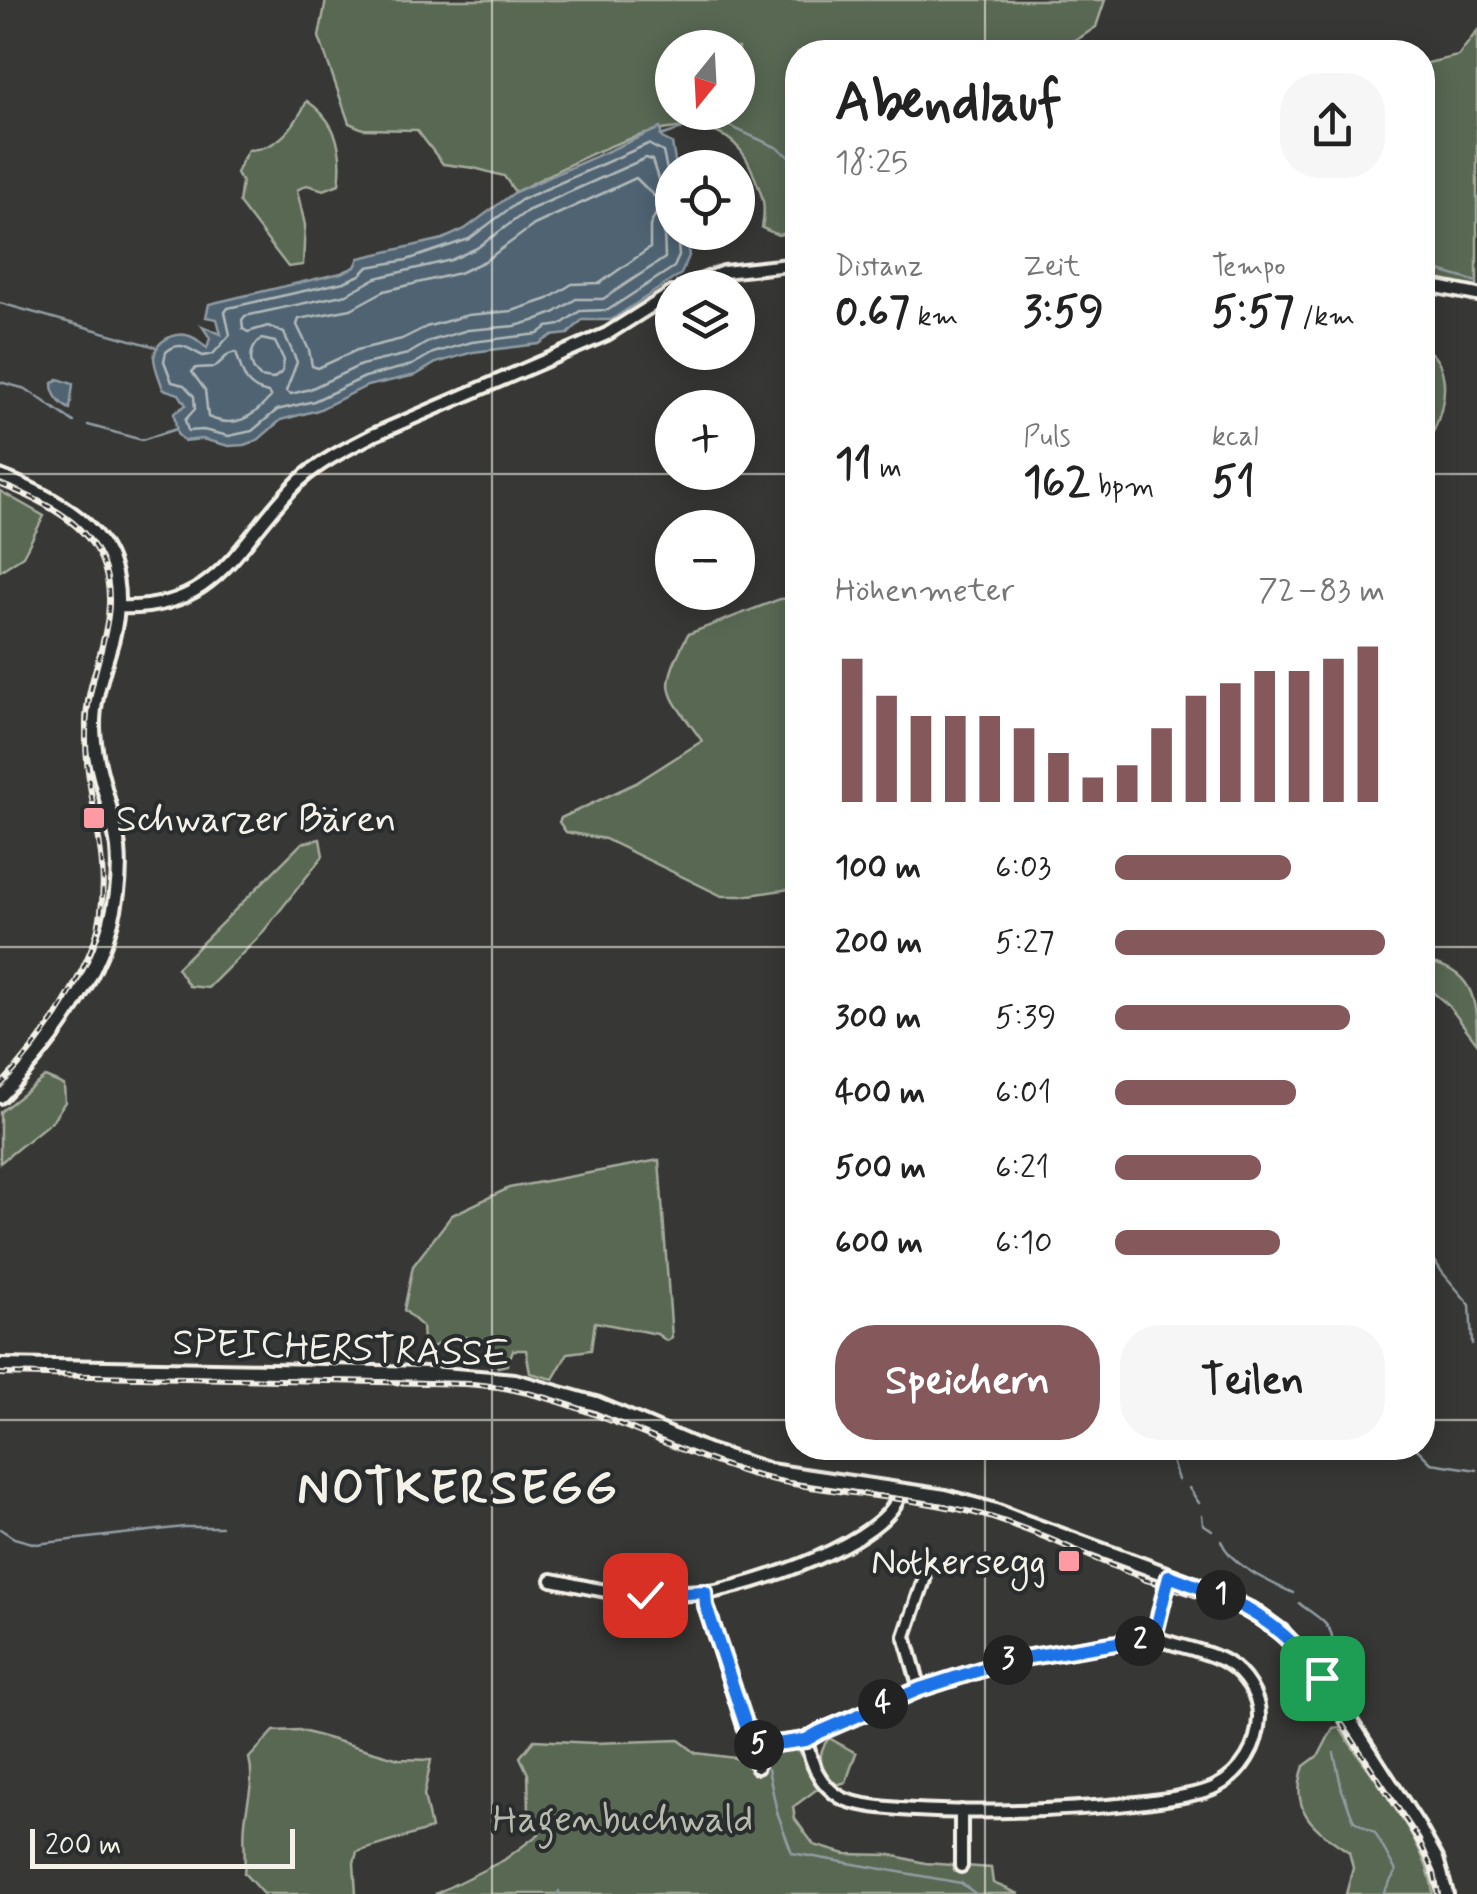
<!DOCTYPE html>
<html lang="de">
<head>
<meta charset="utf-8">
<style>
	:root { --surface:#fff; --page:#f6f6f6; --text:#222; --muted:#767676; --accent:#85585c }
	body { margin:0; font-family:Mynerve,sans-serif; background:var(--page); color:var(--text); height:100vh; display:flex; flex-direction:column; font-size:38px; white-space:nowrap }
	* { box-sizing:border-box; margin:0 }
	p { font-size:32px; color:var(--muted) }
	.icon { flex:none; width:55px; height:55px; fill:none; stroke:currentColor; stroke-width:2; stroke-linecap:round; stroke-linejoin:round }
	.map { position:relative; flex:1; overflow:hidden }
	.sheet { position:absolute; left:785px; top:40px; width:650px; height:1420px; display:flex; flex-direction:column; background:var(--surface); border-radius:40px; box-shadow:0 5px 25px #0003 }
	.sheet>* { flex:none }
	.needle { width:65px; rotate:198deg }
	.fabs { position:absolute; left:655px; top:30px; display:grid; gap:20px }
	.fabs a { display:grid; place-items:center; width:100px; height:100px; border-radius:50%; background:var(--surface); box-shadow:0 5px 25px #0003; font-size:50px }
	.scale { position:absolute; left:30px; bottom:25px; width:265px; box-sizing:border-box; padding-left:10px; border:5px solid #f4f1e8; border-top:0; font-size:28px; line-height:35px; white-space:nowrap; color:#f4f1e8; -webkit-text-stroke:8px #2a2d2e; paint-order:stroke }
	.pin { position:absolute; display:grid; place-items:center; width:85px; height:85px; color:#fff; margin:-42px; border-radius:20px; box-shadow:0 5px 15px #0006 }
	.km { position:absolute; width:50px; height:50px; margin:-25px; border-radius:50%; background:#222; color:#fff; font-size:28px; line-height:50px; text-align:center }
	.round { display:grid; place-items:center; flex:none; width:105px; height:105px; border-radius:40px; background:var(--page) }
	.summary { display:flex; align-items:center; justify-content:space-between; height:170px; padding:0 50px }
	h1 { font-size:55px; font-weight:800; line-height:75px }
	.metrics { display:grid; grid-template-columns:repeat(3,1fr); gap:15px; height:170px; padding:10px 50px }
	.metrics div { display:grid; align-content:center }
	.metrics b { font-size:42px; font-weight:800 }
	.metrics small { font-size:28px; font-weight:400 }
	.metrics p { font-size:28px }
	.chart { height:280px; padding:20px 50px }
	.chart p { display:flex; justify-content:space-between }
	.chart svg { width:100%; height:180px; margin-top:10px; stroke:var(--accent); stroke-width:6 }
	.button { display:flex; gap:20px; margin-top:auto; padding:20px 50px }
	.button a { flex:1; height:115px; border-radius:40px; background:var(--accent); color:#fff; font-size:40px; font-weight:800; line-height:115px; text-align:center }
	.button a+a { background:var(--page); color:var(--text) }
	ul { padding:0 50px; list-style:none; font-size:32px }
	li { display:grid; grid-template-columns:160px 120px 1fr; align-items:center; height:75px }
	li i { height:25px; border-radius:12px; background:var(--accent) }
	.map>svg:first-child { display:block }
</style>
</head>
<body>
<div class="map">
<svg width="1477" height="1894" viewBox="0 0 1477 1894">
	<rect width="100%" height="100%" fill="#373735"/>
	<filter id="ink" filterUnits="userSpaceOnUse"><feTurbulence type="fractalNoise" baseFrequency=".01" numOctaves="2"/><feDisplacementMap in="SourceGraphic" scale="20" xChannelSelector="R" yChannelSelector="G"/><feConvolveMatrix kernelMatrix="1 2 1 2 8 2 1 2 1" color-interpolation-filters="sRGB"/></filter>
	<g filter="url(#ink)">
		<g fill="#596852" stroke="#a6ac9d" stroke-width="2.5" fill-rule="evenodd">
			<path d="M 326,0 L 1105,0 L 1096,27 L 1078,39 L 1032,52 L 798,52 L 797,231 L 778,235 L 762,228 C 767,200 761,194 751,168 C 713,77 573,164 515,192 L 504,176 L 474,168 L 443,164 L 417,130 L 363,129 L 349,123 L 319,37 ZM 672,48 L 738,48 L 738,112 L 672,112 Z"/>
			<polygon points="1477,31 1477,290 1423,279 1423,64 1458,56"/>
			<path d="M 307,101 C 337,121 344,150 339,184 L 324,190 L 307,185 L 297,190 L 305,225 L 303,265 L 288,267 L 239,203 L 242,182 L 236,173 L 248,150 C 279,149 294,127 307,101 Z"/>
			<path d="M 1423,347 C 1459,368 1442,421 1423,451 Z"/>
			<polygon points="0,491 44,516 23,556 0,571"/>
			<path d="M 797,598 L 797,888 L 743,896 L 722,896 L 605,839 L 566,832 L 559,822 L 561,818 L 636,783 L 702,741 C 666,689 657,695 688,634 L 780,599 Z"/>
			<polygon points="320,839 323,856 259,937 208,988 189,986 177,968 302,843"/>
			<path d="M 1423,961 C 1473,969 1477,998 1477,1043 L 1448,1005 L 1423,984 Z"/>
			<polygon points="45,1077 64,1085 65,1102 53,1120 0,1163 0,1112"/>
			<path d="M 659,1160 L 672,1338 L 667,1341 L 657,1334 L 595,1322 L 591,1350 L 568,1353 L 553,1379 L 530,1373 L 526,1350 L 513,1350 L 507,1365 L 498,1367 L 492,1359 L 492,1346 C 464,1333 455,1335 428,1349 L 423,1342 L 422,1326 L 404,1310 L 413,1266 L 452,1215 L 509,1188 Z"/>
			<path d="M 1339,1727 C 1368,1772 1429,1842 1433,1894 L 1346,1894 L 1353,1868 L 1349,1852 C 1315,1829 1288,1812 1304,1766 L 1319,1755 L 1333,1728 Z"/>
			<path d="M 299,1730 L 399,1759 L 431,1760 L 424,1795 L 431,1829 L 357,1852 L 354,1863 L 356,1894 L 263,1894 L 244,1873 C 246,1856 243,1839 245,1823 C 247,1799 255,1782 249,1758 L 274,1731 Z"/>
			<path d="M 829,1738 L 856,1753 L 846,1782 L 836,1785 C 820,1772 815,1754 829,1738 Z"/>
			<polygon points="534,1740 594,1743 679,1740 696,1753 735,1758 761,1768 766,1750 797,1749 820,1787 793,1807 795,1819 814,1845 845,1854 891,1855 925,1863 991,1868 993,1883 1019,1894 435,1894 504,1860 539,1834 538,1822 529,1812 528,1774 520,1757"/>
		</g>
		<g fill="#4f6473" stroke="#919ca2" stroke-width="2.5">
			<path d="M 660,128 L 662,138 L 672,143 L 676,167 L 672,168 L 672,232 L 686,233 L 689,256 L 681,274 L 611,320 L 582,320 L 568,334 L 551,336 L 539,344 L 473,352 L 436,363 L 416,375 L 367,386 L 318,410 L 281,420 L 258,440 L 244,445 L 229,446 L 202,439 L 184,441 L 177,434 L 174,413 L 186,405 L 179,394 L 163,389 C 160,379 154,367 154,357 C 156,339 179,329 194,338 C 199,340 202,345 207,348 L 210,338 L 202,326 L 221,334 L 217,319 L 206,317 L 209,304 L 341,273 L 355,267 L 359,258 L 443,239 L 465,229 L 515,192 Z"/>
			<path d="M 58,379 L 73,384 L 70,409 C 61,405 52,395 52,384 Z"/>
		</g>
		<g fill="none" stroke-linecap="round" stroke-linejoin="round">
			<g stroke="#b2b9b9" stroke-width="2.5">
				<path d="M 672,176 L 667,170 L 663,152 L 648,144 L 521,200 L 469,239 L 407,260 L 368,267 L 360,275 L 344,282 L 228,308 L 225,312 L 230,335 L 213,354 L 203,356 C 189,350 181,339 166,352 L 164,361 L 172,382 L 184,385 L 194,396 L 195,409 L 185,420 L 188,431 L 203,430 L 229,436 L 252,431 L 277,410 L 314,401 L 365,377 L 412,365 L 433,353 L 472,342 L 538,334 L 547,327 L 560,325 L 580,311 L 608,310 L 674,267 L 679,256 L 677,232"/>
				<polygon points="636,178 661,203 650,226 650,248 600,283 572,284 548,299 512,311 468,315 426,327 402,339 357,350 318,368 312,366 309,350 297,325 299,319 351,309 384,291 459,273 485,261 534,225"/>
				<polyline points="672,189 658,179 652,160 646,158 527,211 477,248 451,260 376,278 347,294 245,316 242,320 243,329 248,332 268,326 284,333 297,362 286,391 291,394 310,389 361,365 408,354 430,341 468,330 515,326 533,321 554,313 576,299 603,299 665,258 664,230 672,216"/>
				<path d="M 261,339 L 275,342 L 284,360 L 282,372 L 273,379 L 260,377 C 248,366 248,350 261,339 Z"/>
				<path d="M 236,352 C 243,372 243,388 268,393 L 271,397 C 252,418 235,429 208,417 L 205,390 L 192,372 L 196,368 L 215,367 L 229,354 Z"/>
			</g>
			<g stroke="#919ca2" stroke-width="2.5">
				<polyline points="660,136 714,119 778,148 798,163"/>
				<polyline points="1422,266 1477,282"/>
				<polyline points="0,303 156,347"/>
				<polyline points="0,382 26,389 74,422"/>
				<polyline points="88,425 142,440 176,429"/>
				<polyline points="1422,1123 1427,1125 1430,1188 1422,1204"/>
				<polyline points="1422,1241 1442,1272 1470,1305 1472,1344"/>
				<polyline points="1168,1448 1178,1480"/>
				<polyline points="1416,1448 1431,1463 1477,1470"/>
				<polyline points="1189,1488 1199,1503"/>
				<polyline points="1202,1515 1203,1524 1212,1530"/>
				<polyline points="0,1529 14,1538 36,1544 184,1527 221,1527"/>
				<path d="M 1221,1541 C 1232,1567 1270,1582 1293,1593"/>
				<path d="M 1299,1603 C 1310,1613 1336,1624 1332,1644 C 1330,1649 1325,1654 1322,1659"/>
				<polyline points="1334,1753 1342,1790 1354,1821 1375,1833 1396,1871 1383,1894"/>
				<polyline points="768,1769 777,1812 792,1853 961,1883 976,1894"/>
				<polyline points="558,1894 559,1891"/>
			</g>
			<g stroke="#f4f1e8" stroke-width="18">
				<g id="minor">
					<polyline points="1422,284 1477,295"/>
					<polyline points="682,288 724,272 798,264"/>
					<path d="M 117,607 C 220,612 237,541 300,480 C 321,461 348,448 373,435 L 607,334 L 672,293"/>
					<path d="M 552,1580 C 583,1586 619,1596 650,1595 C 668,1594 687,1595 704,1593 C 751,1586 891,1542 901,1490"/>
					<polyline points="705,1593 706,1606 757,1767"/>
					<polyline points="920,1689 905,1636 924,1580"/>
					<path d="M 806,1740 C 811,1763 819,1784 840,1797 C 882,1823 1173,1811 1217,1786 C 1242,1773 1258,1746 1259,1718 C 1260,1696 1244,1673 1226,1662 C 1204,1649 1177,1647 1154,1637"/>
					<polyline points="753,1747 806,1740 820,1731 920,1689 1011,1660 1154,1637 1169,1576"/>
					<polyline points="961,1866 961,1811"/>
				</g>
			</g>
			<g stroke="#f4f1e8" stroke-width="20">
				<g id="major">
					<path d="M 0,477 C 77,506 135,546 112,638 C 104,668 92,697 93,728 C 94,769 113,807 118,848 C 127,942 62,1033 0,1096"/>
					<polyline points="0,1366 430,1374 515,1381 596,1404 707,1451 770,1471 945,1497 992,1510 1212,1591 1253,1611 1282,1632 1322,1678 1418,1827 1436,1859 1446,1894"/>
				</g>
			</g>
			<use href="#minor" stroke="#2a2d2e" stroke-width="10"/>
			<use href="#major" stroke="#2a2d2e" stroke-width="12"/>
			<g stroke="#f4f1e8" stroke-width="6">
				<g id="rail">
					<path d="M 0,484 C 40,500 82,518 101,559 C 124,612 91,663 87,715 C 79,797 119,856 95,941"/>
					<path d="M 0,1086 C 43,1041 77,991 98,931"/>
					<path d="M 0,1374 L 473,1384 C 572,1392 653,1445 747,1473 C 822,1495 903,1494 979,1514 C 1040,1530 1096,1563 1156,1582"/>
					<path d="M 1143,1579 C 1200,1595 1253,1611 1296,1655 L 1419,1840 L 1434,1873 L 1438,1894"/>
				</g>
			</g>
			<use href="#rail" stroke="#2a2d2e" stroke-width="2.5" stroke-dasharray="8" stroke-linecap="butt"/>
		</g>
	</g>
	<g fill="none" stroke-linecap="round" stroke-linejoin="round" filter="url(#ink)">
		<g stroke="#fff" stroke-width="20">
			<path id="route" d="M 645,1595 L 705,1592 L 706,1606 L 753,1747 L 806,1740 L 820,1732 L 920,1689 L 1011,1660 L 1154,1637 L 1169,1576 C 1235,1600 1280,1619 1322,1678"/>
		</g>
		<use href="#route" stroke="#1a73e8" stroke-width="12"/>
	</g>
	<path fill="none" stroke="#f4f1e8" stroke-width="2.5" stroke-opacity="0.55" d="M 492,0 L 492,1894M 985,0 L 985,52M 0,474 L 798,474M 1422,474 L 1477,474M 0,947 L 798,947M 1422,947 L 1477,947M 0,1420 L 798,1420M 1422,1420 L 1477,1420M 985,1448 L 985,1894"/>
	<g fill="#ff9aa2" stroke="#2a2d2e" stroke-width="4">
		<rect x="82" y="806" width="24" height="24" rx="5"/>
		<rect x="1057" y="1549" width="24" height="24" rx="5"/>
	</g>
	<g text-anchor="middle" stroke-width="8" stroke-linejoin="round" paint-order="stroke">
		<g font-size="38" fill="#f4f1e8" stroke="#2a2d2e" text-anchor="start">
			<text x="116" y="831">Schwarzer Bären</text>
			<text x="1046" y="1574" text-anchor="end">Notkersegg</text>
		</g>
		<g font-size="38" fill="#f4f1e8" stroke="#2a2d2e">
			<text transform="translate(341 1347) rotate(2)" y="13">SPEICHERSTRASSE</text>
		</g>
		<g font-size="38" fill="#b6baac" stroke="#2a2d2e">
			<text x="623" y="1831">Hagenbuchwald</text>
		</g>
		<g font-size="48" font-weight="bold" letter-spacing="2.5" fill="#f4f1e8" stroke="#2a2d2e">
			<text x="458" y="1503">NOTKERSEGG</text>
		</g>
	</g>
</svg>
<div class="fabs">
<a><svg class="needle" viewBox="-14 -14 28 28"><path d="M0-13l5 13h-10z" fill="#e53935"/><path d="M0 13l5-13h-10z" fill="#767676"/></svg></a>
<a><svg class="icon" aria-label="locate" viewBox="0 0 24 24"><circle cx="12" cy="12" r="6"/><path d="M12 2v4M12 18v4M2 12h4M18 12h4"/></svg></a>
<a><svg class="icon" aria-label="layers" viewBox="0 0 24 24"><path d="M12 4l9 5-9 5-9-5zM3 14l9 5 9-5"/></svg></a>
<a>+</a>
<a>−</a>
</div>
<div class="scale">200 m</div>
<div class="pin" style="left:1322px;top:1678px;background:#1e9e55"><svg class="icon" aria-label="arrive" viewBox="0 0 24 24"><path d="M6 21V4h12l-3 4 3 4H6"/></svg></div>
<div class="pin" style="left:645px;top:1595px;background:#d93025"><svg class="icon" aria-label="check" viewBox="0 0 24 24"><path d="M5 12l5 5 9-10"/></svg></div>
<b class="km" style="left:1221px;top:1595px">1</b>
<b class="km" style="left:1140px;top:1641px">2</b>
<b class="km" style="left:1008px;top:1660px">3</b>
<b class="km" style="left:883px;top:1704px">4</b>
<b class="km" style="left:759px;top:1745px">5</b>
<section class="sheet">
<div class="summary"><div><h1>Abendlauf</h1><p>18:25</p></div><a class="round"><svg class="icon" aria-label="share" viewBox="0 0 24 24"><path d="M12 15V3M7 8l5-5 5 5M5 13v7h14v-7"/></svg></a></div>
<div class="metrics">
<div><p>Distanz</p><b>0.67<small> km</small></b></div>
<div><p>Zeit</p><b>3:59</b></div>
<div><p>Tempo</p><b>5:57<small> /km</small></b></div>
</div>
<div class="metrics">
<div><b>11<small> m</small></b></div>
<div><p>Puls</p><b>162<small> bpm</small></b></div>
<div><p>kcal</p><b>51</b></div>
</div>
<div class="chart"><p><span>Höhenmeter</span>72–83 m</p>
<svg viewBox="0 0 160 44" preserveAspectRatio="none"><path d="M5 44V9M15 44V18M25 44V23M35 44V23M45 44V23M55 44V26M65 44V32M75 44V38M85 44V35M95 44V26M105 44V18M115 44V15M125 44V12M135 44V12M145 44V9M155 44V6"/></svg>
</div>
<ul>
<li><b>100 m</b>6:03<i style="width:65%"></i></li>
<li><b>200 m</b>5:27<i style="width:100%"></i></li>
<li><b>300 m</b>5:39<i style="width:87%"></i></li>
<li><b>400 m</b>6:01<i style="width:67%"></i></li>
<li><b>500 m</b>6:21<i style="width:54%"></i></li>
<li><b>600 m</b>6:10<i style="width:61%"></i></li>
</ul>
<div class="button"><a>Speichern</a><a>Teilen</a></div>
</section>
</div>
</body>
</html>
